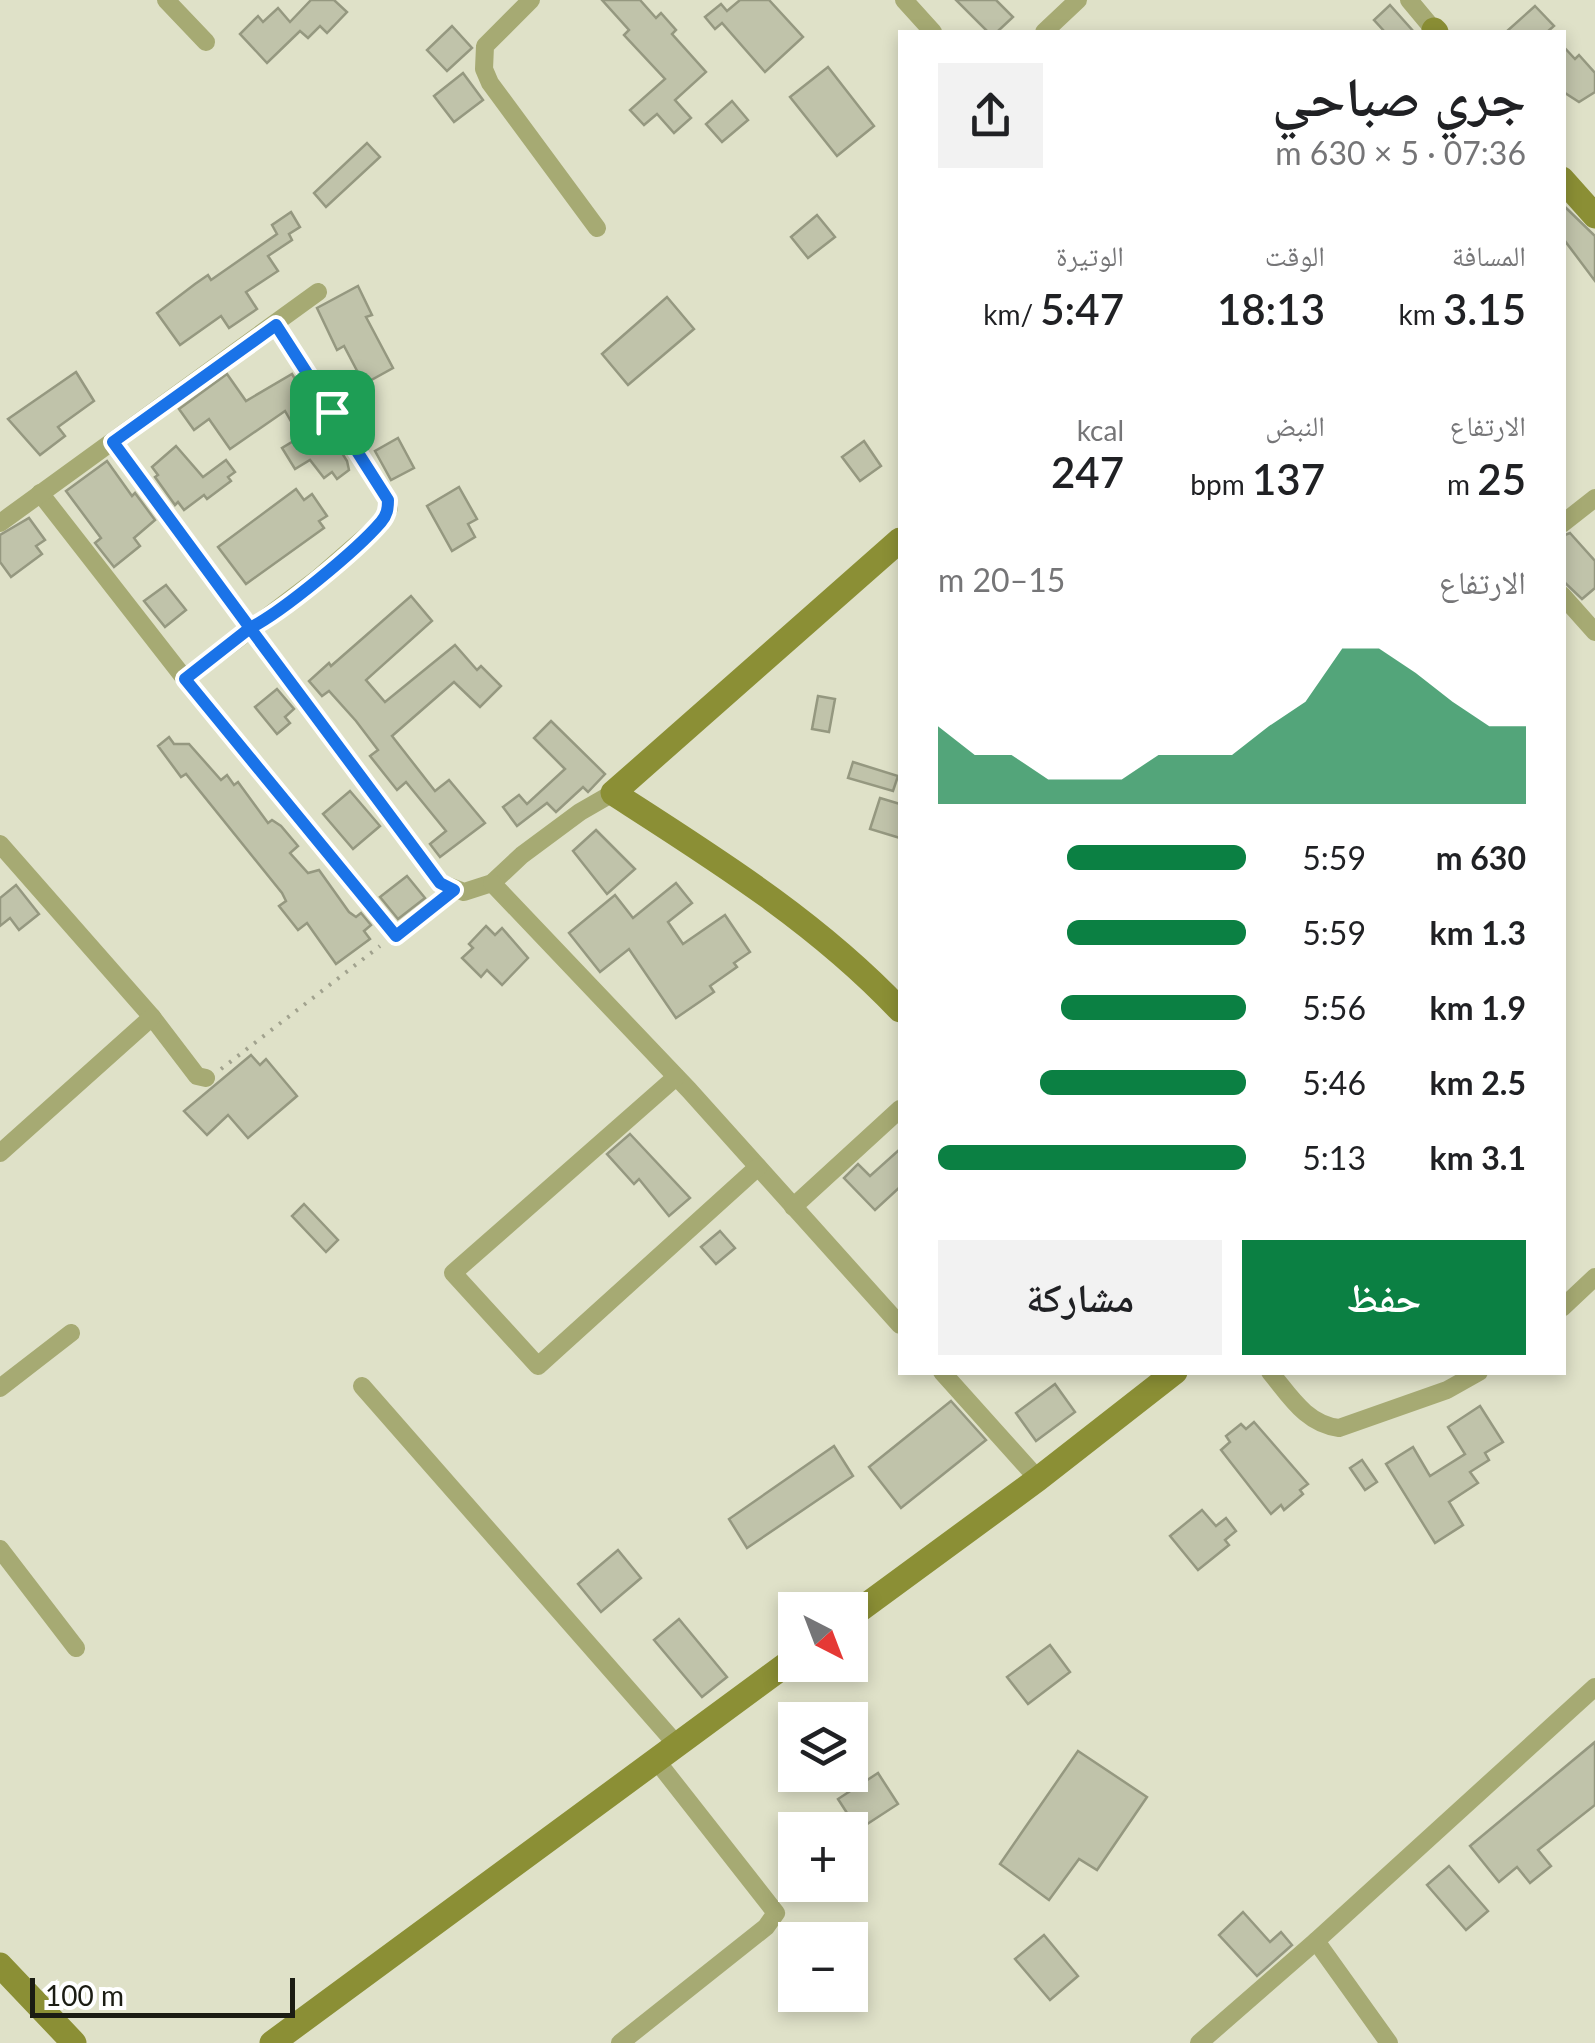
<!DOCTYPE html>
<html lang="ar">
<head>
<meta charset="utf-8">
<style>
	:root { --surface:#fff; --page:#f2f2f2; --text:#202124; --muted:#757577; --accent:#0b8043 }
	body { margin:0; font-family:Lato,"Noto Naskh Arabic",sans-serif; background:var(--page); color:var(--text); direction:rtl; height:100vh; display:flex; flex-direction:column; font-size:38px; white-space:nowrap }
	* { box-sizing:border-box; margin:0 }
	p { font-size:32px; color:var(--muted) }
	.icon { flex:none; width:55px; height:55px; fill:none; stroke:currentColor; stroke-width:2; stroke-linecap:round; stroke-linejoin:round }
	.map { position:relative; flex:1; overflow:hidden; direction:ltr }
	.sheet { position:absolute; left:898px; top:30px; width:668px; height:1345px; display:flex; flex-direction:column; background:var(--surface); border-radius:0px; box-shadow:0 5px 15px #0003; direction:rtl }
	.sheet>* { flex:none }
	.needle { width:65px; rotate:138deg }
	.controls { position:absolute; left:778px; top:1592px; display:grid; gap:20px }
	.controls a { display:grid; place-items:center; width:90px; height:90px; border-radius:0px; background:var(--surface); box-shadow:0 5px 15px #0003; font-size:50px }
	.scale { position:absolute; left:30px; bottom:25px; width:265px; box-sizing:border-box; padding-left:10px; border:5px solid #1b1c13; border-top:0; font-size:28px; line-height:35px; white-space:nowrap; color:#1b1c13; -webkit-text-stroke:8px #fff; paint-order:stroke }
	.pin { position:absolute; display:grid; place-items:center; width:85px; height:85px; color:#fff; margin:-42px; border-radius:20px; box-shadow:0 5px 15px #0006 }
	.round { display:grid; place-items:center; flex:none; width:105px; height:105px; border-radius:0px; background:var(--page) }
	.head { display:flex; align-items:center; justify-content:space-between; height:170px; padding:0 40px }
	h1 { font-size:55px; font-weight:600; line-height:75px }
	.figures { display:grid; grid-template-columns:repeat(3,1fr); gap:15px; height:170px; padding:10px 40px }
	.figures div { display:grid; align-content:center }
	.figures b { font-size:42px; font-weight:600 }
	.figures small { font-size:28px; font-weight:400 }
	.figures p { font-size:28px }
	.chart { height:280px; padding:20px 40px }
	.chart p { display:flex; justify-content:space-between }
	.chart svg { width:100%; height:180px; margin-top:10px; fill:var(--accent); opacity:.7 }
	.action { display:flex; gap:20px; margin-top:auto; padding:20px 40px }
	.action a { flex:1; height:115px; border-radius:0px; background:var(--accent); color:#fff; font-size:40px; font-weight:600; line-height:115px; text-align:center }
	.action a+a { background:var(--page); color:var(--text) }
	ul { padding:0 40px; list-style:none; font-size:32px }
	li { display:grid; grid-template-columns:160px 120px 1fr; align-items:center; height:75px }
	li i { height:25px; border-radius:12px; background:var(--accent) }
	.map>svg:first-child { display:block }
</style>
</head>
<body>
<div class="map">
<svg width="1595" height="2043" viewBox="0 0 1595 2043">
	<rect width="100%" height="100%" fill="#dfe1c8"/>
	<g fill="#c0c3aa" stroke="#959880" stroke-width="2.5">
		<polygon points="311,0 334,0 347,12 327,33 320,26 308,38 300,31 267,63 240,34 258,16 263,22 278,8 290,22"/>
		<polygon points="602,0 640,0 656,18 661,13 676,30 672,34 706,72 675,100 691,118 674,133 657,114 644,125 630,110 665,79 624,35 629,30"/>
		<polygon points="740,0 769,0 803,37 765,72 722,23 715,29 705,17 721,4 727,11"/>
		<polygon points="956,0 996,0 1013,17 997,32 988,32"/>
		<polygon points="1390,5 1414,32 1385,32 1374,20"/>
		<polygon points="1535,6 1554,26 1547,32 1506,32"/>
		<polygon points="452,26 472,48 447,71 427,50"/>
		<polygon points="1562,45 1575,59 1579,55 1595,73 1595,92 1579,102 1562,91"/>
		<polygon points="828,67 874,126 837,156 790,97"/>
		<polygon points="463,73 483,100 454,122 434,96"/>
		<polygon points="732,101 748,120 722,142 706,124"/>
		<polygon points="367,143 380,157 326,207 314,193"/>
		<polygon points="1562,204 1595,236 1595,281 1562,237"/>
		<polygon points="291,212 300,227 289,234 292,240 268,256 278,271 246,292 257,309 229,328 221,316 180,345 157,313 195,284 208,275 211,280 277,234 272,225"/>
		<polygon points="817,215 835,237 808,258 791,237"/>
		<polygon points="358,286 372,315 366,317 393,368 364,384 344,346 337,350 317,308"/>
		<polygon points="667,297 694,329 628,385 602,354"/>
		<polygon points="76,372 94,401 58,427 65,436 40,455 8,419"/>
		<polygon points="227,374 246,401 292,374 309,402 299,408 317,438 328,431 347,461 349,470 337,479 332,472 324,478 310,460 295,469 282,448 300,437 285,411 230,449 209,419 194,430 179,409"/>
		<polygon points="398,438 414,468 391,480 375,451"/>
		<polygon points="864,441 881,466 860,481 842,457"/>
		<polygon points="176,446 203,477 226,460 235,472 228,477 231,481 207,499 204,495 184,510 178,502 175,505 155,477 158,475 152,467"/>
		<polygon points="107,461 132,496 135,493 155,520 134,538 140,546 114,567 95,543 101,538 66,491"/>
		<polygon points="459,487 477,519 468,524 475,537 452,551 427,506"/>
		<polygon points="296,489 304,500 312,494 327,516 319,521 324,528 246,584 218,547"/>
		<polygon points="29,518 45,540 36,546 42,554 11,577 0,562 0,535"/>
		<polygon points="1570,533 1595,561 1595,588 1582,599 1562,580 1562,536"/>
		<polygon points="166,585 186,610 165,627 144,601"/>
		<polygon points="411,596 432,621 366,680 385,702 455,645 477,670 481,666 501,686 480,707 454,682 392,736 435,791 449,780 485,823 440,857 430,844 446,831 406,782 397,790 370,756 378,750 356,721 329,691 322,696 309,681 329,663 331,666"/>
		<polygon points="277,689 294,709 285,717 290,723 277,734 255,707"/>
		<polygon points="818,696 835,699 829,732 812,729"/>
		<polygon points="551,721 605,774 588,792 583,787 556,812 547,803 517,826 503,807 519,795 527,804 565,769 534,738"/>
		<polygon points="169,737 174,744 189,744 221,780 227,775 234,785 238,782 268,823 272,820 281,826 298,846 290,853 308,873 319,870 349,912 356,917 361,913 371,925 364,931 370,939 336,964 307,923 298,930 279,906 286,901 282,893 186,774 181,777 158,746"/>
		<polygon points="853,762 898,776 893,791 848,778"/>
		<polygon points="350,791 380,826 353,849 323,814"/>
		<polygon points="880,798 900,804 900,838 870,829"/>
		<polygon points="596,830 635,869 607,894 573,851"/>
		<polygon points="407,876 425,898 398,919 380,897"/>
		<polygon points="676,883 692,903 668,922 683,944 725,915 750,952 734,963 737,967 710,986 714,992 676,1018 629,949 600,972 569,933 615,895 633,918"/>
		<polygon points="16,885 39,914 19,930 10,918 0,926 0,898"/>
		<polygon points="486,926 495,935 502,928 528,958 502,985 487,970 481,977 462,958 473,948 469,944"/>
		<polygon points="251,1055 260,1065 266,1059 297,1096 248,1138 228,1115 207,1135 184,1111"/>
		<polygon points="630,1134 690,1198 669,1216 639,1179 634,1184 607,1154"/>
		<polygon points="900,1149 900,1187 875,1210 844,1178 858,1164 870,1176"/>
		<polygon points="304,1204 338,1240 326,1252 292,1216"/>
		<polygon points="720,1231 735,1248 716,1264 701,1247"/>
		<polygon points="1055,1384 1075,1412 1036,1441 1016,1413"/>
		<polygon points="951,1401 986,1440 901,1508 869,1467"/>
		<polygon points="1480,1406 1503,1442 1485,1453 1489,1460 1470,1472 1478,1483 1449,1502 1463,1525 1435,1543 1386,1464 1413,1447 1430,1476 1465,1454 1448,1427"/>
		<polygon points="1254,1422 1308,1484 1300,1490 1303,1494 1284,1510 1281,1505 1271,1514 1221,1450 1230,1442 1226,1436 1241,1424 1246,1429"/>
		<polygon points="834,1446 853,1476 747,1548 729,1519"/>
		<polygon points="1362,1460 1377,1482 1365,1490 1350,1468"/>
		<polygon points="1202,1510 1216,1526 1226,1518 1236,1531 1225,1540 1229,1545 1198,1570 1170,1536"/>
		<polygon points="618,1550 641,1578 601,1612 578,1584"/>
		<polygon points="679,1619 727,1677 702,1697 654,1640"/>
		<polygon points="1050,1645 1070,1672 1028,1704 1007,1677"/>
		<polygon points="1595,1742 1595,1805 1538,1850 1551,1866 1530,1883 1517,1867 1499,1882 1470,1846"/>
		<polygon points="1078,1751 1147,1797 1097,1870 1079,1859 1049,1900 1000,1864"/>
		<polygon points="878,1773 898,1804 858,1830 838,1799"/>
		<polygon points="1449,1866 1488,1911 1466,1930 1427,1885"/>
		<polygon points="1243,1912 1270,1942 1281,1932 1292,1945 1257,1976 1219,1935"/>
		<polygon points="1044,1935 1078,1976 1050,2000 1015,1959"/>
	</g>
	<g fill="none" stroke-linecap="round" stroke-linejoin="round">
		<polyline stroke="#a1a28e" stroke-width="4" stroke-dasharray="2.5 8" stroke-linecap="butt" points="221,1069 380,946"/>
		<g stroke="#a6aa73" stroke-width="18">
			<polyline points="166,0 206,42"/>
			<polyline points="531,0 485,46 484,69 490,83 597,228"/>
			<polyline points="904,0 933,32"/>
			<polyline points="1409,0 1434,30"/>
			<polyline points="1044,32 1078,0"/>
			<polyline points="113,442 440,883 464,892 492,883 522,855 580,812 613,793"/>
			<polyline points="40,493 185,679 396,936 455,890"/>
			<polyline points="0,523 318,292"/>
			<polyline points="1562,524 1595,498"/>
			<polyline points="1562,595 1595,632"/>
			<polyline points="185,679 317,579 380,524 389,508 388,500 276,325"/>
			<polyline points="0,844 152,1017 197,1076 206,1078"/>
			<polyline points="492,883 689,1090 900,1325"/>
			<polyline points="676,1077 453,1273 538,1366 758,1167"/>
			<polyline points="0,1153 152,1017"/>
			<polyline points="793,1207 900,1109"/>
			<polyline points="1562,1308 1595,1277"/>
			<polyline points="942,1372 1038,1479"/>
			<path d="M 1270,1372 C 1290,1396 1306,1424 1339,1428 L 1447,1390 L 1479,1372"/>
			<polyline points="362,1386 677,1745"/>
			<polyline points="0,1388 71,1333"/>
			<polyline points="0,1549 76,1648"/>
			<polyline points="1316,1941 1389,2043"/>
			<polyline points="620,2043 766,1927 776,1913 656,1760"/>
			<polyline points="1199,2043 1316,1941 1595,1687"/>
		</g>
		<g stroke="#8b8f35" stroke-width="25">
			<polyline points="1434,30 1436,32"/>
			<polyline points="1562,179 1595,216"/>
			<path d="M 900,540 L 613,793 C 714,858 817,922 900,1010"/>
			<polyline points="850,1617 1038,1479 1175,1372"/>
			<polyline points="0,1965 74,2043"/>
			<polyline points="272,2043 795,1658"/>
		</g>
	</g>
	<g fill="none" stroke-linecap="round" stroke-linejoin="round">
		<g stroke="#fff" stroke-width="20">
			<path id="route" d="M 332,412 L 388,500 C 388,509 387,515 381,522 C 357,550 282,612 250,628 L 440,883 L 454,890 L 396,936 L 185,679 L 250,628 L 113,442 L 276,325 L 332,412"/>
		</g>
		<use href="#route" stroke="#1a73e8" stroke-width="12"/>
	</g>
</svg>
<div class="controls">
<a><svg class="needle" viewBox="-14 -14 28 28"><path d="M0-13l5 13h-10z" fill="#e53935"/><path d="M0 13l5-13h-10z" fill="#757577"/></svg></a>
<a><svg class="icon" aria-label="layers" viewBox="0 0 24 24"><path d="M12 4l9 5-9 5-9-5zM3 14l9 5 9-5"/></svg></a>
<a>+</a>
<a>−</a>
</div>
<div class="scale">100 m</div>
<div class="pin" style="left:332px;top:412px;background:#1e9e55"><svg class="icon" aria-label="arrive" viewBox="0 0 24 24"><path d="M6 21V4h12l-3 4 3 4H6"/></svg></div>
<section class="sheet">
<div class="head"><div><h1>جري صباحي</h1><p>07:36 · 5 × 630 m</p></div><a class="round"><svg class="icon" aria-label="share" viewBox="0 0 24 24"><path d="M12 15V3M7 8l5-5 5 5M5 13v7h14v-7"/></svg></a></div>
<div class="figures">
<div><p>المسافة</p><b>3.15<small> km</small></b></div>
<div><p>الوقت</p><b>18:13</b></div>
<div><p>الوتيرة</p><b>5:47<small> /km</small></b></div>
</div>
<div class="figures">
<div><p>الارتفاع</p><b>25<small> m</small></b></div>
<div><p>النبض</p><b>137<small> bpm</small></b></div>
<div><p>kcal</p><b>247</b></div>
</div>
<div class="chart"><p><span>الارتفاع</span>15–20 m</p>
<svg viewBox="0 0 160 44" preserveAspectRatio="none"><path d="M0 44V25L10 32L20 32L30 38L40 38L50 38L60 32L70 32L80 32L90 25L100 19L110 6L120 6L130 12L140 19L150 25L160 25V44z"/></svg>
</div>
<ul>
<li><b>630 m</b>5:59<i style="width:58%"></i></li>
<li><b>1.3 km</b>5:59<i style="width:58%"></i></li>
<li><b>1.9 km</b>5:56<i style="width:60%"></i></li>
<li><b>2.5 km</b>5:46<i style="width:67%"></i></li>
<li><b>3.1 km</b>5:13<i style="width:100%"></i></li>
</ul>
<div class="action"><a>حفظ</a><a>مشاركة</a></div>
</section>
</div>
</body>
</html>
